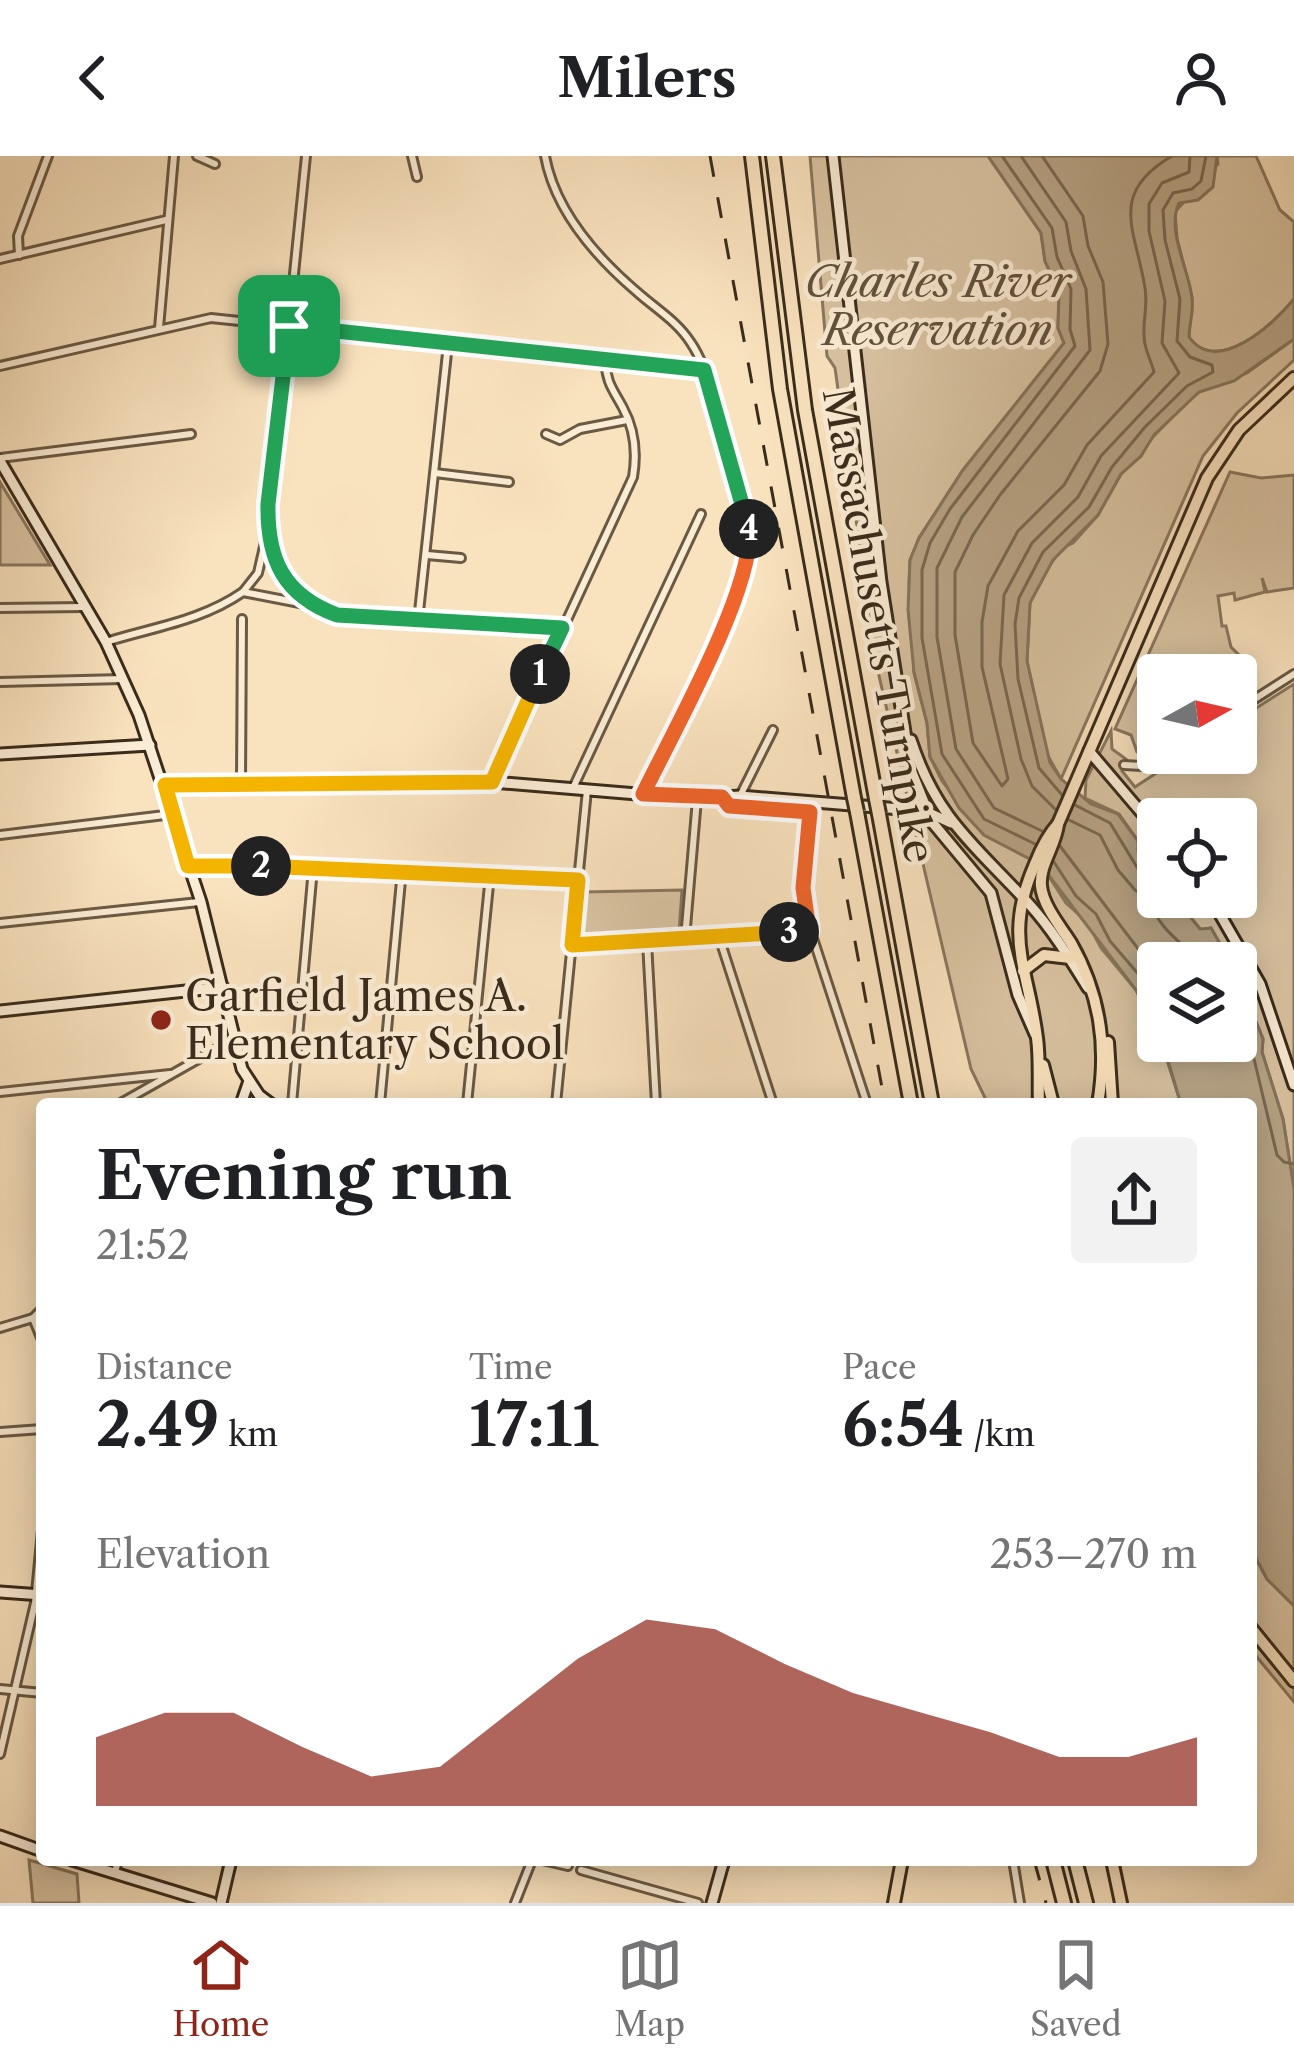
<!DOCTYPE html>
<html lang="en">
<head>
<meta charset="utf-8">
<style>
	:root { --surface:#fff; --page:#f2f2f2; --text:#202124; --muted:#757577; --line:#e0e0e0; --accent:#8f2418 }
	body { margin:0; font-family:"Libre Caslon Text",serif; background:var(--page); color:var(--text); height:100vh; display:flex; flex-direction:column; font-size:45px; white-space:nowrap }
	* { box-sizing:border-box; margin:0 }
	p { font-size:39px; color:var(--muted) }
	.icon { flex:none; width:66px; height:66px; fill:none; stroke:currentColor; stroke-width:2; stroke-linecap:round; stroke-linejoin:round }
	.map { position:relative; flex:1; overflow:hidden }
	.side { position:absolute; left:36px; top:942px; width:1221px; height:768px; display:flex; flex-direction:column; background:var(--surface); border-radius:12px; box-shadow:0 6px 30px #0003 }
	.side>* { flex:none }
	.needle { width:78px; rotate:82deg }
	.buttons { position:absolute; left:1137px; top:498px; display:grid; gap:24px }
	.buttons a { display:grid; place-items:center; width:120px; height:120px; border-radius:12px; background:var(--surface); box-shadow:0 6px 30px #0003; font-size:60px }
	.pin { position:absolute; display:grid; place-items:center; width:102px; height:102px; color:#fff; margin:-51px; border-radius:24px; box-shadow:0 6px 18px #0006 }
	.km { position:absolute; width:60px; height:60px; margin:-30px; border-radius:50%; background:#222; color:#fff; font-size:33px; line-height:60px; text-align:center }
	.round { display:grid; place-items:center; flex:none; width:126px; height:126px; border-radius:12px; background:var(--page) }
	.headline { display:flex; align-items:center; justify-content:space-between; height:204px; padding:0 60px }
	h1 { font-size:66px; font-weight:700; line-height:90px }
	.figures { display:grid; grid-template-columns:repeat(3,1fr); gap:18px; height:204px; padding:12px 60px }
	.figures div { display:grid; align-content:center }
	.figures b { font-size:60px; font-weight:700 }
	.figures small { font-size:33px; font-weight:400 }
	.figures p { font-size:33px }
	.chart { height:336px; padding:24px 60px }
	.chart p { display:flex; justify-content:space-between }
	.chart svg { width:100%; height:216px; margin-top:12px; fill:var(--accent); opacity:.7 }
	header { display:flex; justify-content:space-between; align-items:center; height:156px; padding:0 60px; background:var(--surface); font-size:54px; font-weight:700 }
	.menu { display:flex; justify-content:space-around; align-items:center; height:168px; border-top:3px solid var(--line); background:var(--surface); font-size:33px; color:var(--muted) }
	.menu a { display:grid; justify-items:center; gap:6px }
	.menu .on { color:var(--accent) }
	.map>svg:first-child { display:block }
</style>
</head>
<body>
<header><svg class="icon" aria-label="back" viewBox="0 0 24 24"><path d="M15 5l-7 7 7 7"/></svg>Milers<svg class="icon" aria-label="person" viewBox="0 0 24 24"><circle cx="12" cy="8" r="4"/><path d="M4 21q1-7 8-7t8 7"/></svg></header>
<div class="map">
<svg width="1294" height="1747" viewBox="0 0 1294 1747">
	<rect width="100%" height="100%" fill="#f9e2be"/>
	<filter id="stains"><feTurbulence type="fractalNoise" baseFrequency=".00167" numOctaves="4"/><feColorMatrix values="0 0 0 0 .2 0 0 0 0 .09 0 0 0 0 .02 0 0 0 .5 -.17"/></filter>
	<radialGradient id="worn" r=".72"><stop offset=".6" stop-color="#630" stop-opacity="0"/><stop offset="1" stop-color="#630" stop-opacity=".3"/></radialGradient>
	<g fill="#d9c3a2" stroke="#8a775e" stroke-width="3">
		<polygon points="810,0 988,0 1041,77 1045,105 1059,136 1058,172 1064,187 963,314 919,382 910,404 909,426 914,517 927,567 930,601 942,625 984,679 1041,708 1066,747 1087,766 1101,792 1136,834 1158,876 1181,948 988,948 971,913 876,507 835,212 827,200"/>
		<path d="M 1217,0 L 1256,0 L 1280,54 L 1294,66 L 1294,143 C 1273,169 1217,220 1189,181 L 1192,142 L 1177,82 L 1175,56 L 1218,8 Z"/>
		<polygon points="1294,183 1294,204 1237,257 1203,300 1061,623 1047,598 1027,505 1030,447 1042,420 1062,392 1073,387 1098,359 1121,318 1141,300 1150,284 1189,244 1199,236 1247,217"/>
		<polygon points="1230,316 1261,322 1294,319 1294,432 1267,436 1262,422 1265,436 1235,444 1234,437 1218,440 1222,470 1226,470 1231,491 1244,504 1242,518 1252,539 1236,549 1236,519 1158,519 1159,597 1145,600 1137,596 1131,579 1115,573"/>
		<polygon points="0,326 50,409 0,409"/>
		<polygon points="1294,528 1294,1033 1283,963 1262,896 1263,883 1236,816 1236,807 1231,807 1211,772 1201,774 1174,741 1236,741 1236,663 1158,663 1158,721 1138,696 1138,685 1119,658 1085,642 1086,624 1111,575 1112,593 1126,603 1122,615 1135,631 1187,597 1236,597 1236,565"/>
		<polygon points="682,734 679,776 579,783 584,736"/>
		<polygon points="1251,1393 1267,1423 1294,1450 1294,1546 1251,1494"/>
		<polygon points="29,1704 77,1718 79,1747 33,1747"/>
	</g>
	<g fill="#b8a486" stroke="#86745b" stroke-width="3">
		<path d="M 988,0 L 1217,0 L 1213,31 L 1198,44 L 1179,47 C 1166,75 1189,113 1192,142 C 1194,156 1189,168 1189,181 C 1217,220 1273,169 1294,143 L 1294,183 L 1234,225 L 1199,236 L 1154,279 L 1141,300 L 1121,318 L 1098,359 L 1053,404 L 1030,447 L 1027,505 L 1050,607 L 1061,623 L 1091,648 L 1118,658 L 1138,685 L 1138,696 L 1158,721 L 1158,741 L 1174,741 L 1200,773 L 1211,772 L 1231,807 L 1158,807 L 1158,876 L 1136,834 L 1041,709 L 984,679 L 959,652 L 930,601 L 927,567 L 914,516 L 908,454 L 910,404 L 919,382 L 963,314 L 1064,187 L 1058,172 L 1059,136 L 1045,105 L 1041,77 Z"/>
		<polygon points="1236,816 1263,883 1262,896 1283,963 1294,1033 1294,1450 1267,1423 1251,1393 1251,948 1181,948 1162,885 1236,885"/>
	</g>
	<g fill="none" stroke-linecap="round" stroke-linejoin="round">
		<g stroke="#796850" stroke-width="3">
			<polyline points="1002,0 1052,72 1057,101 1071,133 1070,173 1075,190 950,353 930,387 922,414 922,482 942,598 984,663 1035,688"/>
			<polyline points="1021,0 1066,66 1071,95 1086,133 1090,194 962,361 937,412 937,481 956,593 994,652 1042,675"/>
			<path d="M 1042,0 L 1083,60 L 1088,90 L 1103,126 L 1108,188 L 1100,215 L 1000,339 L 973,379 L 955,416 L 955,479 L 973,587 L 1002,630 L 1008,623 L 982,511 L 982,466 L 988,430 L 1018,375 L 1064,329 L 1087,289 L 1154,216 C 1151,204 1144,193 1144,180 C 1143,163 1148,149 1145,132 C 1136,74 1107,38 1172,0"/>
			<polyline points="1062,639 1039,612 1018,523 1015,468 1019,442 1043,396 1089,351 1112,311 1145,271 1187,230 1213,216 1212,209 1190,201 1177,185 1180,143 1165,84 1163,54 1173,37 1192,33 1201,25 1206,0"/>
			<polyline points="1075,649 1110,667 1143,721 1158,727"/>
			<polyline points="1055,653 1032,630 1021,603 1000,508 1004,439 1032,387 1078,341 1101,300 1179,217 1162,187 1165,145 1149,75 1149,48 1162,27 1189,16 1190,0"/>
			<path d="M 1069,664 L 1100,679 L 1118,714 L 1135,734 L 1150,743 C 1157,773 1182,786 1201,807"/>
			<polyline points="1060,690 1158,819"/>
			<polyline points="1054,706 1076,740 1096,758 1110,785 1146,827 1158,851"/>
			<polyline points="1236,847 1249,882 1277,999 1284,1006 1294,1008"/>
		</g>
		<g stroke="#6a5943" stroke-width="12">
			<g id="street">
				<polyline points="197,0 215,8"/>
				<polyline points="412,0 417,21"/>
				<path d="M 545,0 C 555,55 596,101 637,136 C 656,153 677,165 691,187 C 715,222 735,318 748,364 L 751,391 L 740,429 L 643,638"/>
				<polyline points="19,99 18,80 48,0"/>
				<polyline points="0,103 166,64"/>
				<polyline points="159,172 174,0"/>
				<polyline points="0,210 211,162 702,214"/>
				<polyline points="546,278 560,284 580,273 627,264"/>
				<polyline points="0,302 191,278"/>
				<polyline points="435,317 509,326"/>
				<polyline points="268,377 283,420 308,447"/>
				<polyline points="427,399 461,402"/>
				<polyline points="243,436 258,417 268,373 306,0"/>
				<polyline points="0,452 84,451"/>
				<polyline points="418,465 448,188"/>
				<path d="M 106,486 C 154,471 201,465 243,436 L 310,449 L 337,459 L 562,472"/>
				<polyline points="0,526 123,523"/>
				<polyline points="1236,555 1294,518"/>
				<polyline points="1124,609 1142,610 1173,597"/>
				<path d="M 492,626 L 633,321 C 637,297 635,274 623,252 C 614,235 605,225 606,205"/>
				<polyline points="241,627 242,463"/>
				<polyline points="573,632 701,358"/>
				<polyline points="740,640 773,574"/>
				<polyline points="723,643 731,650 810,656 803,732 809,770 867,948"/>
				<polyline points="0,679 173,658"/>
				<polyline points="188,709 421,715 578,724"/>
				<polyline points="0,767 199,746"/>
				<polyline points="719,781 773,948"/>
				<polyline points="685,783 697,643"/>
				<polyline points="647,786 656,948"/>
				<polyline points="572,789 810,774"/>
				<polyline points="0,936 170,918"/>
				<polyline points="119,948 234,883"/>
				<polyline points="292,948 313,712"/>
				<polyline points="380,948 402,714"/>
				<polyline points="467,948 490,719"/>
				<polyline points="556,948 587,634"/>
				<polyline points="33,1162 42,1184"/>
				<polyline points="0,1172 33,1162 42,1153"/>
				<polyline points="0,1276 42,1273"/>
				<polyline points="0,1533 42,1537"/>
				<polyline points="0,1598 35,1447 42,1374"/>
				<polyline points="542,1704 568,1710"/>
				<polyline points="1013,1704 1020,1747"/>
				<polyline points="581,1714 698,1747"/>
				<polyline points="115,1717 118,1704"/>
				<polyline points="515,1747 532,1704"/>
			</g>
		</g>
		<g stroke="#3a2b1a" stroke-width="15">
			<g id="secondary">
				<polyline points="833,0 881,426 911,614 932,666 991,737 1018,839 1035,878"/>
				<polyline points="0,305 106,486 139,559 201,746 242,913 259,939 271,948"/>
				<path d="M 911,584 C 937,664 976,690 1029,748 C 1052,773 1070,803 1088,832"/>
				<polyline points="1089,595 1158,676"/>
				<polyline points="0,598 150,589"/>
				<polyline points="165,630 492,626 697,643 740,640 925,655 951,667"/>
				<polyline points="1210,741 1260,828 1294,929"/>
				<polyline points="0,855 223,831"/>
				<polyline points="241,948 249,925"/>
				<polyline points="0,1436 42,1439"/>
				<polyline points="0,1680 42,1695"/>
				<polyline points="72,1704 212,1747"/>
				<polyline points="221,1747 231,1704"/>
				<polyline points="712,1747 724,1704"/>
			</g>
		</g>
		<g stroke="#3a2b1a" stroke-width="16">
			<g id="primary">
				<polyline points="1023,815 1044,799 1070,802"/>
				<polyline points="1108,886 1112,948"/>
				<polyline points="1043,909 1053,948"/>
				<path d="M 1039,948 C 1038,926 1040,904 1037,882 C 1028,811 1003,781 1035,708 C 1041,693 1047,680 1058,668"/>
				<path d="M 1098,948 C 1108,890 1100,838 1071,787 C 1061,771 1043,750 1041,730 C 1039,709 1056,689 1058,668 L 1207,322 L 1239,274 L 1294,222"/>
				<polyline points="1251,1472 1294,1525"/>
				<polyline points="1112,1704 1121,1747"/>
				<polyline points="894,1747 902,1704"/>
			</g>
		</g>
		<g stroke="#3a2b1a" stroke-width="18">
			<g id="highway">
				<polyline points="752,0 780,233 854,642"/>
				<polyline points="773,0 805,254 876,643"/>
				<polyline points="857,656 911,948"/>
				<polyline points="879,658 932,948"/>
				<polyline points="1053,1704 1064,1747"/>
				<polyline points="1075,1704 1086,1747"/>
			</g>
		</g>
		<use href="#street" stroke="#fbecd5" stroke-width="6"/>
		<use href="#secondary" stroke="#fbecd5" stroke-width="9"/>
		<use href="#primary" stroke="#f9e2be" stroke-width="10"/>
		<use href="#highway" stroke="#f9e2be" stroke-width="12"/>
		<g stroke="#3a2b1a" stroke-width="3" stroke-dasharray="21 21" stroke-linecap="butt">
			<polyline points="710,0 885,948"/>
			<polyline points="1034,1704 1046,1747"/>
		</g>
		<g stroke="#3a2b1a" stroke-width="18" stroke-linecap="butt">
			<g id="highway-bridge">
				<polyline points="854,642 857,656"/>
				<polyline points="876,643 879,658"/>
			</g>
		</g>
		<use href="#highway-bridge" stroke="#f9e2be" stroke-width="12"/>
	</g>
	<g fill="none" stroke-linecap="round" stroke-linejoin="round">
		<g stroke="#fff" stroke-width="24">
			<path id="split-1" d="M 289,170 L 268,348 C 267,403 283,439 337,459 L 562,472 L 540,518"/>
		</g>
		<g stroke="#fff" stroke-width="24">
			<polyline id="split-2" points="261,710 188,710 165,629 492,626 540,518"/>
		</g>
		<g stroke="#fff" stroke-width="24">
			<polyline id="split-3" points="261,710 578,724 572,789 789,776"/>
		</g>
		<g stroke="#fff" stroke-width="24">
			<path id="split-4" d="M 749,373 C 755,431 671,580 643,638 L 722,641 L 729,650 L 810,656 L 803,732 L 809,774 L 789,776"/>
		</g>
		<g stroke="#fff" stroke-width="24">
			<polyline id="split-5" points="289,170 704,214 749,373"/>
		</g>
		<use href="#split-1" stroke="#22a559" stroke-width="15"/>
		<use href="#split-2" stroke="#f5b400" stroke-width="15"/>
		<use href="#split-3" stroke="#f5b400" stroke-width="15"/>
		<use href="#split-4" stroke="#f0652b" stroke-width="15"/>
		<use href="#split-5" stroke="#22a559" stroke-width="15"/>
	</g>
	<circle fill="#8f2418" stroke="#fbecd5" stroke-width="4.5" cx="161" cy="864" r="12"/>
	<g text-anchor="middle" stroke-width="9" stroke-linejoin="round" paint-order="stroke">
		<g font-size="42" font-style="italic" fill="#62513c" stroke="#fbecd5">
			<text x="938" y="141">Charles River<tspan x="938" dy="48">Reservation</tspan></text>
		</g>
		<g font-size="42" fill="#3a2b1a" stroke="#fbecd5">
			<text transform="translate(879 469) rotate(80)" y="15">Massachusetts Turnpike</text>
		</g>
		<g font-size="42" fill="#3a2b1a" stroke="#fbecd5" text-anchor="start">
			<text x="185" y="855">Garfield James A.<tspan x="185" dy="48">Elementary School</tspan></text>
		</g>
	</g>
	<rect width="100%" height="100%" filter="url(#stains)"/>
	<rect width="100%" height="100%" fill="url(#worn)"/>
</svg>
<div class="buttons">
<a><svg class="needle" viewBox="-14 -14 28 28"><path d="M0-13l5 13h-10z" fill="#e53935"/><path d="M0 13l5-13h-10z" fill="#757577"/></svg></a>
<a><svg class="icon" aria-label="locate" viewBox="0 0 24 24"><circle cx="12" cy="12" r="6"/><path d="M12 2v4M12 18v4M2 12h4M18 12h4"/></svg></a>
<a><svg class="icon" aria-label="layers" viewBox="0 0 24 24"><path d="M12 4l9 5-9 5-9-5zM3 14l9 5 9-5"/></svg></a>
</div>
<div class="pin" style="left:289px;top:170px;background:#1e9e55"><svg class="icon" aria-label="arrive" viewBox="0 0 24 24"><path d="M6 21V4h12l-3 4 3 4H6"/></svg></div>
<b class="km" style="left:540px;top:518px">1</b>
<b class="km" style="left:261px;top:710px">2</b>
<b class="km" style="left:789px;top:776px">3</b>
<b class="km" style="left:749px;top:373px">4</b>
<section class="side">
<div class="headline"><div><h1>Evening run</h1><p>21:52</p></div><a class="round"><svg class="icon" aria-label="share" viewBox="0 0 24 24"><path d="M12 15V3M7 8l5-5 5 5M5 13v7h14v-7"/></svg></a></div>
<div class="figures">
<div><p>Distance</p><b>2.49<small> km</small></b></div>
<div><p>Time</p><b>17:11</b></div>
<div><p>Pace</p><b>6:54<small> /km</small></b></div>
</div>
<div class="chart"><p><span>Elevation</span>253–270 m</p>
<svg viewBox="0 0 160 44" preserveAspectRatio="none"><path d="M0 44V30L10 25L20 25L30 32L40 38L50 36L60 25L70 14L80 6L90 8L100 15L110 21L120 25L130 29L140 34L150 34L160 30V44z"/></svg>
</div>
</section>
</div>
<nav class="menu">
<a class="on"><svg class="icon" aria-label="home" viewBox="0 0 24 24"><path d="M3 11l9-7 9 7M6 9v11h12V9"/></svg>Home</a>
<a><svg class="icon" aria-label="map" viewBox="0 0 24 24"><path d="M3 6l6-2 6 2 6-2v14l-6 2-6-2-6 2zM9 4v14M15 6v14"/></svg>Map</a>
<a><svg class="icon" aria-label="saved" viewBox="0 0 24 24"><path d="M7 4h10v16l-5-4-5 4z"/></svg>Saved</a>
</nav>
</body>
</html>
